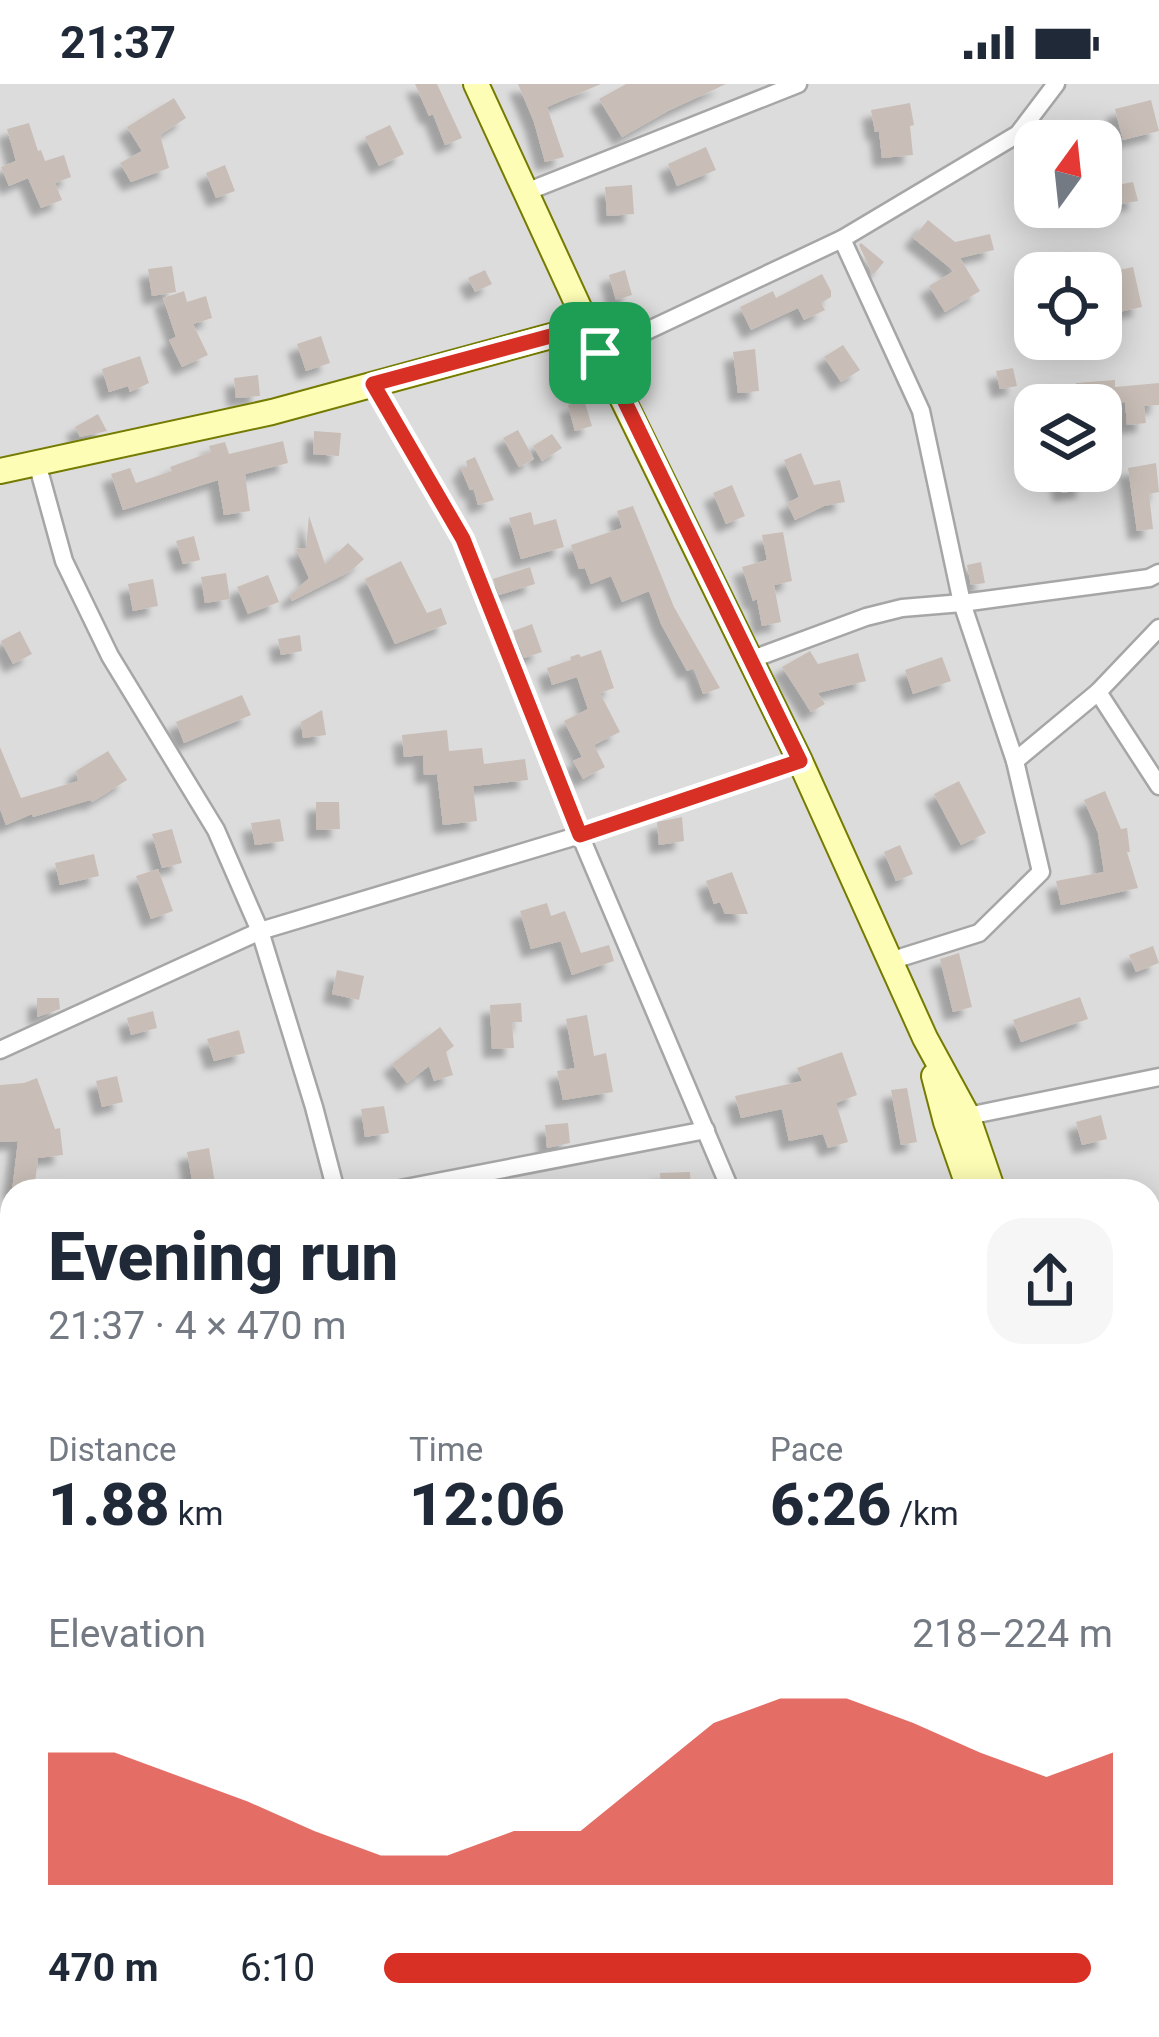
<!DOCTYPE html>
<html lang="en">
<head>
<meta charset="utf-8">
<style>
	:root { --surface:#fff; --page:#f6f6f7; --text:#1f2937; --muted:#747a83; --accent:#d93025 }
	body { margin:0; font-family:Roboto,sans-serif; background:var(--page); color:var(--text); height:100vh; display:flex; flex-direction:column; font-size:45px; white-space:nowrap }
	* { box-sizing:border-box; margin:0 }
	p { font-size:39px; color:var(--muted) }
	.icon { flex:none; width:66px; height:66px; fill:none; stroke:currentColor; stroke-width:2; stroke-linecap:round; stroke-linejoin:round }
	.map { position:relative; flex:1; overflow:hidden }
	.details { position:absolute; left:0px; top:1095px; width:1161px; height:858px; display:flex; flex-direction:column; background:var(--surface); border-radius:36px 36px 0 0; box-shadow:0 6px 30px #0003 }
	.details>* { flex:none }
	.needle { width:78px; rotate:15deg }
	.controls { position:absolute; left:1014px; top:36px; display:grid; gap:24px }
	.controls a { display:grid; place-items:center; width:108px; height:108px; border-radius:24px; background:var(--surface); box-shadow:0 6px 30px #0003; font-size:60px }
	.pin { position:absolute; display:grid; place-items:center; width:102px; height:102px; color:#fff; margin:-51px; border-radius:24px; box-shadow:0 6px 18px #0006 }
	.round { display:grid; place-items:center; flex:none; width:126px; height:126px; border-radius:36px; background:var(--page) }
	.summary { display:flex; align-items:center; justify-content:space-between; height:204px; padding:0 48px }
	h1 { font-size:66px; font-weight:800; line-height:90px }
	.stats { display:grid; grid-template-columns:repeat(3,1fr); gap:18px; height:204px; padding:12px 48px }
	.stats div { display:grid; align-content:center }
	.stats b { font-size:60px; font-weight:800 }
	.stats small { font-size:33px; font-weight:400 }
	.stats p { font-size:33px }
	.chart { height:336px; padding:24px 48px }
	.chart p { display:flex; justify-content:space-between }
	.chart svg { width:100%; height:216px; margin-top:12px; fill:var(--accent); opacity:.7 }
	ul { padding:0 48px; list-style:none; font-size:39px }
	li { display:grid; grid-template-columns:192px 144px 1fr; align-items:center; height:90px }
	li i { height:30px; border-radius:15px; background:var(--accent) }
	.status { display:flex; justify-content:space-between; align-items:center; height:84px; padding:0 60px; background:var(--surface); direction:ltr }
	.status svg { height:33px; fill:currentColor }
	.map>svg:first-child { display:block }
</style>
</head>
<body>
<div class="status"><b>21:37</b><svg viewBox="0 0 49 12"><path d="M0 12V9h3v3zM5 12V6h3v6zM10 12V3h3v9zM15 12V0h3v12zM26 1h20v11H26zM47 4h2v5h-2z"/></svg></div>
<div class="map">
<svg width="1159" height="1953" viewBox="0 0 1159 1953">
	<defs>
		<filter id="shadow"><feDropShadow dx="-9" dy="9" stdDeviation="3" flood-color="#0004"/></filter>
	</defs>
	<rect width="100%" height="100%" fill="#f0ece4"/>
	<path fill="#dddcdc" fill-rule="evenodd" d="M 0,0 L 1159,0 L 1159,1953 L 0,1953 ZM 1035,57 L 1101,57 L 1101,123 L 1035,123 ZM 1035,189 L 1101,189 L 1101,255 L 1035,255 ZM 1035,321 L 1101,321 L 1101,387 L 1035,387 ZM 12,1107 L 1149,1107 L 1149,1941 L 12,1941 Z"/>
	<g fill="#c8beb7" filter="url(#shadow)">
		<polygon points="415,0 437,0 462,54 445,61 433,30 429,32"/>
		<polygon points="518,0 601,0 547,23 564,73 545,78 534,38"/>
		<polygon points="626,0 726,0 668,27 622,53 599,15"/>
		<polygon points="174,14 186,34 160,51 169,84 131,98 120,79 142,67 127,43"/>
		<polygon points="1151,16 1159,47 1123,56 1115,25"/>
		<polygon points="910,19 914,41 910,42 913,71 882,74 879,47 875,48 871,26"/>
		<polygon points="29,39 38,67 41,66 45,77 64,71 71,93 55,99 62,116 41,124 28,94 9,102 1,83 16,77 7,45"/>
		<polygon points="390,41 404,70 379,82 365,53"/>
		<polygon points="706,63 716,86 677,102 668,80"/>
		<polygon points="225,81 235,107 216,114 206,89"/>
		<polygon points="1133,98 1138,117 1110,122 1106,103"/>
		<polygon points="632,101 634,130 607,132 605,103"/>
		<polygon points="928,136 955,158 990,150 994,166 960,174 980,207 945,228 929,202 954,187 913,154"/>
		<polygon points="861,159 884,178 873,191 859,161"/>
		<polygon points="172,182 176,208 152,212 148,185"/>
		<polygon points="1133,183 1142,223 1119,228 1110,188"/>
		<polygon points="485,186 492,200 475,208 468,194"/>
		<polygon points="625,186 632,211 616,216 609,191"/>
		<polygon points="822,190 831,207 831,213 821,219 825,226 804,236 798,224 751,246 740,223 773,207 776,214"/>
		<polygon points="184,207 187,218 206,212 212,234 193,240 208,271 182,283 169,256 176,253 163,214"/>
		<polygon points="321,252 330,279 306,287 297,260"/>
		<polygon points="843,261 860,286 841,298 824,273"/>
		<polygon points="755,265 759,307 738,309 733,268"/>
		<polygon points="140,272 149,299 130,308 128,302 109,308 102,285"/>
		<polygon points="1013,284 1017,302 1000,305 996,287"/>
		<polygon points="258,291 260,312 236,314 234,294"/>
		<polygon points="1115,296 1115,303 1159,299 1159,321 1144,322 1146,339 1127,341 1125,318 1078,321 1076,299"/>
		<polygon points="584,316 592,342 575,347 568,321"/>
		<polygon points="98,330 107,347 80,353 75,343"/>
		<polygon points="518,346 534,375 519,383 503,354"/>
		<polygon points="314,347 341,349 339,372 313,370"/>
		<polygon points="552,350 562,364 542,377 533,362"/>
		<polygon points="283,357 288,379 245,390 250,427 224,431 218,396 123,426 111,390 130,384 136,399 172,387 170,383 211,368 209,362 225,358 229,370"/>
		<polygon points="801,369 814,401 840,396 845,418 824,422 795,436 787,419 799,413 784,376"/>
		<polygon points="475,373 494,416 478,421 474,405 470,406 461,385 467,382 466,377"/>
		<polygon points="1156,379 1159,408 1149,410 1153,445 1137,447 1128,384"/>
		<polygon points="1058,387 1083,387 1086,405 1062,409"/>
		<polygon points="732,401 745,432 726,440 713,409"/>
		<polygon points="633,422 674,523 720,604 703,610 694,584 687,587 661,540 649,507 622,518 611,492 591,500 585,484 579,485 571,461 622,444 617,427"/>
		<polygon points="531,428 534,441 556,435 564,463 521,475 509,434"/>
		<polygon points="309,432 325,480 348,459 364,475 351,487 292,517 290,512 309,494 296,465 306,464"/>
		<polygon points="783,448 792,497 774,501 781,538 762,542 757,515 753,517 742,483 767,476 762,451"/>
		<polygon points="194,452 200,476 183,480 176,457"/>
		<polygon points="401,477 427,529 441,524 447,540 395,560 365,495"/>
		<polygon points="981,478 985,499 971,501 967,481"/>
		<polygon points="530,483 535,500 499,511 493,495"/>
		<polygon points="226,489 230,515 205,519 201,493"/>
		<polygon points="268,491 279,518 248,530 237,503"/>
		<polygon points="153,495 158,522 133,527 128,500"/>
		<polygon points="532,540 542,568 524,574 513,547"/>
		<polygon points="20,547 32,570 13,580 1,557"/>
		<polygon points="300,551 302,567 281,571 278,555"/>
		<polygon points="601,566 614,604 600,609 620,648 594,661 605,683 583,695 573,677 582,673 564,637 588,625 577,593 552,601 547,584 571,576 570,573 579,570 581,573"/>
		<polygon points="810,567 818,580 858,569 866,597 818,609 825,620 811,628 782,583"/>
		<polygon points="942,573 951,597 913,610 905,586"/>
		<polygon points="242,611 251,631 184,659 176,638"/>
		<polygon points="322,626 326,651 303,654 301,638"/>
		<polygon points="447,646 449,667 482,664 484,680 525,675 528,696 473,702 477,737 443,741 437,690 424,691 423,671 404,673 402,651"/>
		<polygon points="0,663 21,714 78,697 76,687 108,667 127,696 92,718 90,716 33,733 32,730 6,741 0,725"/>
		<polygon points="959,697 986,749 961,761 934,710"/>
		<polygon points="1105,707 1121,745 1127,744 1130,768 1127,768 1138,804 1061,821 1056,797 1104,788 1098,749 1084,716"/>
		<polygon points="316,718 339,718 340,745 316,746"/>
		<polygon points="682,733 684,757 659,761 657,738"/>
		<polygon points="280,735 284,757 255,761 251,739"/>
		<polygon points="172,745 182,779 162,784 152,750"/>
		<polygon points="900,761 913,790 896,797 884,768"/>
		<polygon points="94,770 99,792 60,801 55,779"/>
		<polygon points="158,785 173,827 151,835 136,792"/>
		<polygon points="732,788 748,830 725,830 720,818 714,820 706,797"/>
		<polygon points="547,819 551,832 565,827 581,869 609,861 614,877 572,891 561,857 531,865 520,827"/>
		<polygon points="1153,862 1159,879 1136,888 1129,871"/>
		<polygon points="959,869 972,923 953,928 940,875"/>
		<polygon points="337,886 364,892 359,916 332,910"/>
		<polygon points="1080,913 1088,935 1021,958 1013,936"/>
		<polygon points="37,914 59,914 60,925 37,933"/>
		<polygon points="521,919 522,938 512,938 514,964 492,965 490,921"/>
		<polygon points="153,927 157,944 131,951 127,934"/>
		<polygon points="587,931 594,972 606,969 613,1008 563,1016 557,987 575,984 566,935"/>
		<polygon points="440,943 454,962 446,968 453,991 434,997 429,982 407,999 392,980"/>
		<polygon points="239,946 245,969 214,977 207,955"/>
		<polygon points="842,968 857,1011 836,1019 848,1058 828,1064 823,1050 789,1057 782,1025 741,1034 735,1012 802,997 797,984"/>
		<polygon points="117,992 123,1018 102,1023 96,997"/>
		<polygon points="37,994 55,1045 60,1044 63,1071 38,1074 34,1107 12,1107 18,1057 0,1058 0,1001 24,999"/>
		<polygon points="907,1004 917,1058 901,1061 891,1006"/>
		<polygon points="384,1022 389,1049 365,1053 361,1025"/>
		<polygon points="1101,1031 1107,1055 1082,1061 1076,1038"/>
		<polygon points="568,1039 570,1059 547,1064 545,1041"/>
		<polygon points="209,1064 216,1105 194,1107 187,1068"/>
		<polygon points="690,1088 691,1107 661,1107 660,1089"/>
	</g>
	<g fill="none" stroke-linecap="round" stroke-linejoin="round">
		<g stroke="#a6a6a6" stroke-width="21">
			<g id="street">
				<polyline points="526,108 798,0"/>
				<polyline points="842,155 921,327 962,519 1015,677 1041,788 979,849 890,877"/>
				<polyline points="600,269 842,155 1018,50 1056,0"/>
				<polyline points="373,300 463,455 580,751 731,1107"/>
				<polyline points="37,379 64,477 110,572 216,746 260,847 314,1023 336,1107"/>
				<polyline points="750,576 866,533 902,524 962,519 1149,494 1159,489"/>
				<polyline points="1098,608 1159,702"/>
				<polyline points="1015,677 1098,608 1159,544"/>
				<polyline points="0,966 260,847 580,751 800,677"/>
				<polyline points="958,1034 1159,993"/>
				<polyline points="390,1107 706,1046"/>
				<polyline points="1149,1478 1159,1476"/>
				<polyline points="0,1633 12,1631"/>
				<polyline points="121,1941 126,1953"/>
				<polyline points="294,1941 297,1953"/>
				<polyline points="551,1941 554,1953"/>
				<polyline points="811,1941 813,1953"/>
				<polyline points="1030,1941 1034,1953"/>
			</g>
		</g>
		<g stroke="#747b00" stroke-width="28">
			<g id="secondary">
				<polyline points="476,0 600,269 800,677 925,954 967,1031 993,1107"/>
				<polyline points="0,387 272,328 588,242"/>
				<polyline points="934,992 946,1038 970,1107"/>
				<polyline points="1149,1554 1159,1583"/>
				<polyline points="1149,1628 1159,1657"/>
			</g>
		</g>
		<use href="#street" stroke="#fff" stroke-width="16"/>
		<use href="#secondary" stroke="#fdfdb5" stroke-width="24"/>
	</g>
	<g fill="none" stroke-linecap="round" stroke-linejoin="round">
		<g stroke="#fff" stroke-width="24">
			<polygon id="route" points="588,242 800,677 580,751 463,455 373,300"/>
		</g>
		<use href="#route" stroke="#d93025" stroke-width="15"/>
	</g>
</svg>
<div class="controls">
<a><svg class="needle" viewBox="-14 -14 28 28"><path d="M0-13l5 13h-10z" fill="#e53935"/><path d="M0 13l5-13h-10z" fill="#747a83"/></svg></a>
<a><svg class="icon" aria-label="locate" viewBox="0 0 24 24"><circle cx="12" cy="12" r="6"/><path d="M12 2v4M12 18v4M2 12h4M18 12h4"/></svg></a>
<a><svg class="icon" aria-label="layers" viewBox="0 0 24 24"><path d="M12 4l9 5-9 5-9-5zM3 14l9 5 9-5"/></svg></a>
</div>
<div class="pin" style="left:600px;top:269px;background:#1e9e55"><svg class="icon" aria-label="arrive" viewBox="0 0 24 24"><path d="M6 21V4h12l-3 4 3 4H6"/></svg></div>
<section class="details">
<div class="summary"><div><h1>Evening run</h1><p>21:37 · 4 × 470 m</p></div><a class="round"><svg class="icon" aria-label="share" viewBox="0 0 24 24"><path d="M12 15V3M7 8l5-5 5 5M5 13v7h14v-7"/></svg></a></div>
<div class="stats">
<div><p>Distance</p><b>1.88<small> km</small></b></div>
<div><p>Time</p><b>12:06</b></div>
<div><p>Pace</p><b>6:26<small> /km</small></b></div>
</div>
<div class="chart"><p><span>Elevation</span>218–224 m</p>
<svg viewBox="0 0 160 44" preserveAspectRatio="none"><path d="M0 44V17L10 17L20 22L30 27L40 33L50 38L60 38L70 33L80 33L90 22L100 11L110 6L120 6L130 11L140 17L150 22L160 17V44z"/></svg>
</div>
<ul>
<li><b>470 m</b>6:10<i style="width:97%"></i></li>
</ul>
</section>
</div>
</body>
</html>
